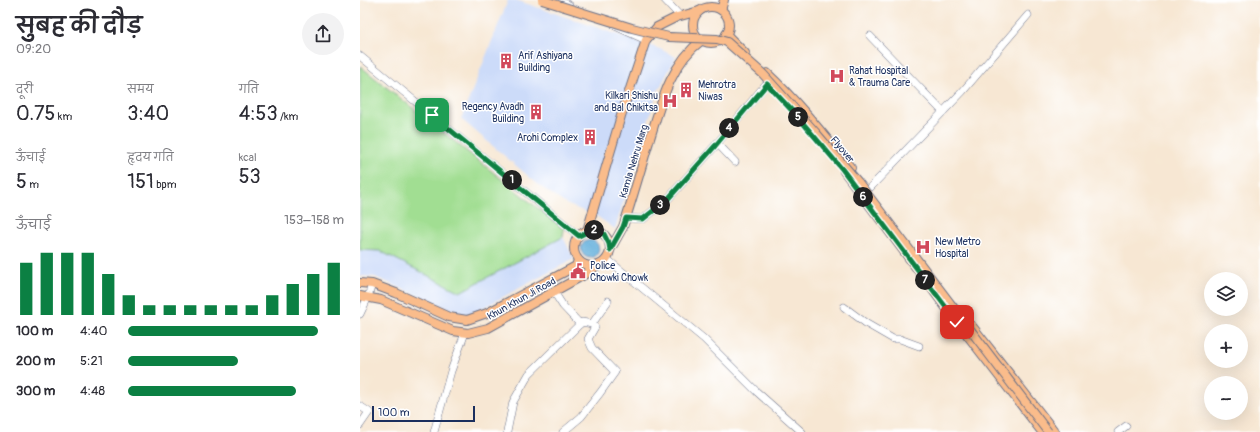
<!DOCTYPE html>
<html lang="hi">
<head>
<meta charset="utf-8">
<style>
	:root { --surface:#fff; --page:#f2f2f3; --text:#2b2b33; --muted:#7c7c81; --accent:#0b8043 }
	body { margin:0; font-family:Pangolin,"Playpen Sans Deva",sans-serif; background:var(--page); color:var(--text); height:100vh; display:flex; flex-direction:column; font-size:15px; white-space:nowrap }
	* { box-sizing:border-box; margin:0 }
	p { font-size:13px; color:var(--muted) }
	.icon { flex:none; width:22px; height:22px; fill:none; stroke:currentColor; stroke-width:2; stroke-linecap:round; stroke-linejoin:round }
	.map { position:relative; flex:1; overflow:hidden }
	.drawer { display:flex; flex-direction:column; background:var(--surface); width:360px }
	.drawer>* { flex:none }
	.controls { position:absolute; left:844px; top:272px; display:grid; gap:8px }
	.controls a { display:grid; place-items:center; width:44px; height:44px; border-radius:50%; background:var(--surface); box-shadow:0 4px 16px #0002; font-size:20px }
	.scale { position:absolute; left:12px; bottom:10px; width:103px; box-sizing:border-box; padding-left:4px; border:2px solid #1b2f5e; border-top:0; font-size:11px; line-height:14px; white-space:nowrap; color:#1b2f5e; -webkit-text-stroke:3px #fff; paint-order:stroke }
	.pin { position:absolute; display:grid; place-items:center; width:34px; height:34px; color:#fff; margin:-17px; border-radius:8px; box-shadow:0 2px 6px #0006 }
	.km { position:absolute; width:20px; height:20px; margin:-10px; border-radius:50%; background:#222; color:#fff; font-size:11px; line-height:20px; text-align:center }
	.round { display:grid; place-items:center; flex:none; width:42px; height:42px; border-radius:21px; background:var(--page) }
	.headline { display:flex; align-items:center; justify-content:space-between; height:68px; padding:0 16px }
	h1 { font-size:22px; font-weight:600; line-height:30px }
	.metrics { display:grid; grid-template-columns:repeat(3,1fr); gap:6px; height:68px; padding:4px 16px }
	.metrics div { display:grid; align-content:center }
	.metrics b { font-size:20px; font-weight:600 }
	.metrics small { font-size:11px; font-weight:400 }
	.metrics p { font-size:11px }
	.chart { height:112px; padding:8px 16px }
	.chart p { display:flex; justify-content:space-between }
	.chart svg { width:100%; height:72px; margin-top:4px; stroke:var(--accent); stroke-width:6 }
	ul { padding:0 16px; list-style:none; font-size:13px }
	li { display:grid; grid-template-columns:64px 48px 1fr; align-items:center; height:30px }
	li i { height:10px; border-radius:5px; background:var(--accent) }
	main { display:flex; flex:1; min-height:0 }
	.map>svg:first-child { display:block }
</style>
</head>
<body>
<main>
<section class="drawer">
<div class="headline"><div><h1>सुबह की दौड़</h1><p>09:20</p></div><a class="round"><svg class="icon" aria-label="share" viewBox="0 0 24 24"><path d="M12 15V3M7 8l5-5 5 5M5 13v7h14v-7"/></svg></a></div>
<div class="metrics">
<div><p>दूरी</p><b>0.75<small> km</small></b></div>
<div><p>समय</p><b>3:40</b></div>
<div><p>गति</p><b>4:53<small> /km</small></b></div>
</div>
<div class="metrics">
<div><p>ऊँचाई</p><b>5<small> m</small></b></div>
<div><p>हृदय गति</p><b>151<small> bpm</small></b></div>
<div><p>kcal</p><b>53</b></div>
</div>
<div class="chart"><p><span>ऊँचाई</span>153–158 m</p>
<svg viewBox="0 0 160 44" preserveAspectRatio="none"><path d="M5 44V12M15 44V6M25 44V6M35 44V6M45 44V19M55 44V32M65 44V38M75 44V38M85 44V38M95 44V38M105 44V38M115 44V38M125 44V32M135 44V25M145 44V19M155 44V12"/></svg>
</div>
<ul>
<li><b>100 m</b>4:40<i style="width:88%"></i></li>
<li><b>200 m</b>5:21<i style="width:51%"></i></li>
<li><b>300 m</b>4:48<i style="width:78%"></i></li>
</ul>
</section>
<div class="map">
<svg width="900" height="432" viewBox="0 0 900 432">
	<rect width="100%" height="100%" fill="#fff"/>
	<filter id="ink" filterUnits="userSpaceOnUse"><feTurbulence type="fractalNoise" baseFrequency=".025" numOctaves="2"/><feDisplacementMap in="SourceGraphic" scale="8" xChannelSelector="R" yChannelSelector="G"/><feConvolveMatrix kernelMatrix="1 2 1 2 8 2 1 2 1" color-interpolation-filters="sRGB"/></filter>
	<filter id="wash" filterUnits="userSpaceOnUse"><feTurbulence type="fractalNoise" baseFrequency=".012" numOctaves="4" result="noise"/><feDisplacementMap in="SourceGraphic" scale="16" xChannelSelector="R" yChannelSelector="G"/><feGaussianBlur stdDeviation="0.9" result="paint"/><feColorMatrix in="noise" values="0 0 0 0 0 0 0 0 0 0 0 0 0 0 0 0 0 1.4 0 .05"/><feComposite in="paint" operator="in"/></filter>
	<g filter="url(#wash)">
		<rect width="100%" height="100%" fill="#f7e7d3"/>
		<g fill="#ccdbf9">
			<polygon points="148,0 156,0 300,49 316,57 297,93 255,229 238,217 206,204 180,186 101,119"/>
			<polygon points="203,237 214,259 115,312 106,315 87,308 15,277 0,276 0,250 20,251 100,292"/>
		</g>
		<polygon fill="#a1de92" stroke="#5e8678" points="0,66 204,229 203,237 100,292 20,251 0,250"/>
		<circle fill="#62afdb" stroke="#3e6f9c" cx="230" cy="249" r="9"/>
	</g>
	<g filter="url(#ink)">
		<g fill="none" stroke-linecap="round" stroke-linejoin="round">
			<g stroke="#686f87" stroke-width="8">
				<g id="minor">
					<polyline points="197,0 209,5"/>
					<polyline points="305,0 320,16"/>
					<polyline points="255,26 286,40"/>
					<polyline points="510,36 583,112"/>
					<polyline points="0,56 219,236"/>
					<polyline points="357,143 375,162"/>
					<polyline points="502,196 603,91 668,15"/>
					<polyline points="266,218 283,219 307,200 355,146 411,78"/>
					<polyline points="247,259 344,339 397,392 442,432"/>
					<polyline points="194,292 203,306 220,324"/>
					<polyline points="484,307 507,324 533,339 540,339 559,346"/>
					<polyline points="0,314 8,297 12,284"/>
					<polyline points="0,406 9,412 0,425"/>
					<polyline points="74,432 91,371 105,333"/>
					<polyline points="147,432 153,402 169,374 222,322 232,324"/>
					<polyline points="203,432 221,417 240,393 255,372 232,348 228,339 235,327 232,324 248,301"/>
					<polyline points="758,432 766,426"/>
				</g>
			</g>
			<g stroke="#686f87" stroke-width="10">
				<g id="major">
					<circle cx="351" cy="25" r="18"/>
					<polyline points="361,10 364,0"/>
					<polyline points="366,34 385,53"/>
					<path d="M 407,73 C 438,102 464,135 491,168"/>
					<polyline points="484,171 581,301 682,432"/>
					<circle cx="232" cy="248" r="18"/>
					<polyline points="227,231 261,116 286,40 297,27 317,17 339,11"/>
					<path d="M 250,250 L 263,227 L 266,218 C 274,193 281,169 288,145 C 300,107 309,65 342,40"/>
					<polyline points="0,283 12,284 36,293 89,317 107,320 127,313 216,266 218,260"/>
					<polyline points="0,296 21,300 93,331 108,333 128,328 224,275 237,266"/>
					<polyline points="612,326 695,432"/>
				</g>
			</g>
			<use href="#minor" stroke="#fff" stroke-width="7"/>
			<use href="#major" stroke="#fabc8b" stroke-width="8"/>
			<g stroke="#686f87" stroke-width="10" stroke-linecap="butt">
				<polyline id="major-bridge" points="182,0 272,28 296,34 309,37 357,39 367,42 403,74 456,133 498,182 688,432"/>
			</g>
			<use href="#major-bridge" stroke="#fabc8b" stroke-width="8"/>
		</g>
	</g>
	<g fill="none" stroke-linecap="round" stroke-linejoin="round" filter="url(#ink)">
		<g stroke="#fff" stroke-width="8">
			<polyline id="route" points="72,115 219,236 231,230 244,234 249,244 250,250 263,227 266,218 283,219 307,200 355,146 407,84 437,116 482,169 597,322"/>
		</g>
		<use href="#route" stroke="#0b8043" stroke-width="5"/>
	</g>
	<defs>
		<g id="building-bare" transform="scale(1.2)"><path d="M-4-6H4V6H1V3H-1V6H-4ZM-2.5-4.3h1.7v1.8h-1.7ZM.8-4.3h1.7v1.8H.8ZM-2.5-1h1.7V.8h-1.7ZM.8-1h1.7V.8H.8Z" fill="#d1495b" stroke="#fff" stroke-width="2.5" paint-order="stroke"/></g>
		<g id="hospital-bare" transform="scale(1.2)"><path d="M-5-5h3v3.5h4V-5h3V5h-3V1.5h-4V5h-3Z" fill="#d1495b" stroke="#fff" stroke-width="2.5" paint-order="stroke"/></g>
		<g id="civic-bare" transform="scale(1.2)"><path d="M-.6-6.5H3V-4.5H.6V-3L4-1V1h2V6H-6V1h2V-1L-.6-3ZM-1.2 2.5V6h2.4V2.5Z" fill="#d1495b" stroke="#fff" stroke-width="2.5" paint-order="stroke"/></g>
	</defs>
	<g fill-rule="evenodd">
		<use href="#building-bare" x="146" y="61"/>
		<use href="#hospital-bare" x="477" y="76"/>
		<use href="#building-bare" x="326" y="90"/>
		<use href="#hospital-bare" x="310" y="101"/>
		<use href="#building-bare" x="176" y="112"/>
		<use href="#building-bare" x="230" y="137"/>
		<use href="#hospital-bare" x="563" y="247"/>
		<use href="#civic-bare" x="218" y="271"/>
	</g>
	<g text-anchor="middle" stroke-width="3" stroke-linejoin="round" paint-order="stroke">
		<g font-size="10" fill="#1b2f5e" stroke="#fff" text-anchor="start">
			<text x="158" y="59">Arif Ashiyana<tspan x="158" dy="12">Building</tspan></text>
			<text x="489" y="74">Rahat Hospital<tspan x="489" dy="12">&amp; Trauma Care</tspan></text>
			<text x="338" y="88">Mehrotra<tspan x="338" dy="12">Niwas</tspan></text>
			<text x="298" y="99" text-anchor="end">Kilkari Shishu<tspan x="298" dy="12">and Bal Chikitsa</tspan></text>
			<text x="164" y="110" text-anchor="end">Regency Avadh<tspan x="164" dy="12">Building</tspan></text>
			<text x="218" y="141" text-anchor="end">Arohi Complex</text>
			<text x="575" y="245">New Metro<tspan x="575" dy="12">Hospital</tspan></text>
			<text x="230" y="269">Police<tspan x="230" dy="12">Chowki Chowk</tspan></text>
		</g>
		<g font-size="10" fill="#1b2f5e" stroke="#fff">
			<text transform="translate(483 149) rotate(50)" y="4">Flyover</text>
			<text transform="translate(273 161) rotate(-73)" y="4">Kamla Nehru Marg</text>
			<text transform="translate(161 298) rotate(-29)" y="4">Khun Khun Ji Road</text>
		</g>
	</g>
</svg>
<div class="controls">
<a><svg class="icon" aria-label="layers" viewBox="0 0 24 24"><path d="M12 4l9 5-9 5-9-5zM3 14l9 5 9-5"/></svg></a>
<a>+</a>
<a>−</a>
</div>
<div class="scale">100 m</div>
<div class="pin" style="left:72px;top:115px;background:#1e9e55"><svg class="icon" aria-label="arrive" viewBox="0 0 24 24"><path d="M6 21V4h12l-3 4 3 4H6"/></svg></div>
<div class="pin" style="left:597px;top:322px;background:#d93025"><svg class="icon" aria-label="check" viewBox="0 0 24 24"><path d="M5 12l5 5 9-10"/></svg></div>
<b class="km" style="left:152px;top:180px">1</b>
<b class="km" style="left:234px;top:230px">2</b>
<b class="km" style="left:300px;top:205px">3</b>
<b class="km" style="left:369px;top:128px">4</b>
<b class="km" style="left:438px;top:117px">5</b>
<b class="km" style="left:503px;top:197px">6</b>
<b class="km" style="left:565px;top:280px">7</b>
</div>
</main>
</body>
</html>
